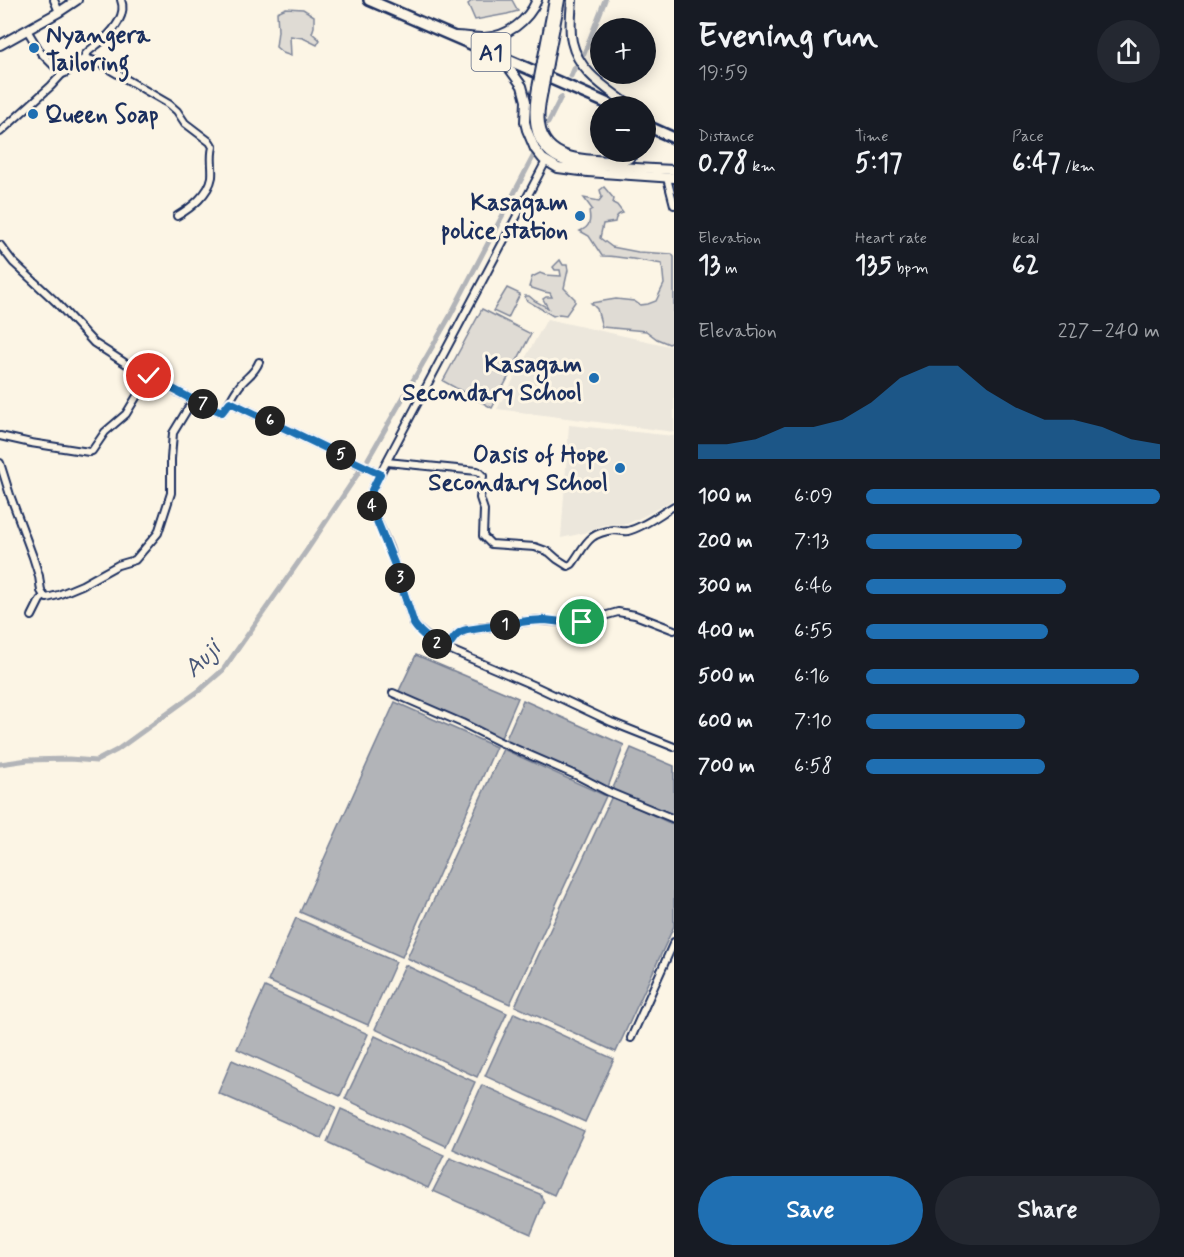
<!DOCTYPE html>
<html lang="en">
<head>
<meta charset="utf-8">
<style>
	:root { --surface:#171b24; --page:#242831; --text:#f1f3f6; --muted:#9ea1a6; --accent:#1f6fb2 }
	body { margin:0; font-family:Mynerve,sans-serif; background:var(--page); color:var(--text); height:100vh; display:flex; flex-direction:column; font-size:22px; white-space:nowrap }
	* { box-sizing:border-box; margin:0 }
	p { font-size:20px; color:var(--muted) }
	.icon { flex:none; width:33px; height:33px; fill:none; stroke:currentColor; stroke-width:2; stroke-linecap:round; stroke-linejoin:round }
	.map { position:relative; flex:1; overflow:hidden }
	.drawer { display:flex; flex-direction:column; background:var(--surface); width:510px }
	.drawer>* { flex:none }
	.tools { position:absolute; left:590px; top:18px; display:grid; gap:12px }
	.tools a { display:grid; place-items:center; width:66px; height:66px; border-radius:50%; background:var(--surface); box-shadow:0 3px 15px #0003; font-size:30px }
	.pin { position:absolute; display:grid; place-items:center; width:51px; height:51px; color:#fff; margin:-26px; border:3px solid #fff; border-radius:50%; box-shadow:0 2px 6px #0007 }
	.km { position:absolute; width:30px; height:30px; margin:-15px; border-radius:50%; background:#222; color:#fff; font-size:16px; line-height:30px; text-align:center }
	.round { display:grid; place-items:center; flex:none; width:63px; height:63px; border-radius:32px; background:var(--page) }
	.head { display:flex; align-items:center; justify-content:space-between; height:102px; padding:0 24px }
	h1 { font-size:33px; font-weight:700; line-height:45px }
	.metrics { display:grid; grid-template-columns:repeat(3,1fr); gap:9px; height:102px; padding:6px 24px }
	.metrics div { display:grid; align-content:center }
	.metrics b { font-size:26px; font-weight:700 }
	.metrics small { font-size:16px; font-weight:400 }
	.metrics p { font-size:16px }
	.chart { height:168px; padding:12px 24px }
	.chart p { display:flex; justify-content:space-between }
	.chart svg { width:100%; height:108px; margin-top:6px; fill:var(--accent); opacity:.7 }
	.button { display:flex; gap:12px; margin-top:auto; padding:12px 24px }
	.button a { flex:1; height:69px; border-radius:36px; background:var(--accent); color:#fff; font-size:24px; font-weight:700; line-height:69px; text-align:center }
	.button a+a { background:var(--page); color:var(--text) }
	ul { padding:0 24px; list-style:none; font-size:20px }
	li { display:grid; grid-template-columns:96px 72px 1fr; align-items:center; height:45px }
	li i { height:15px; border-radius:8px; background:var(--accent) }
	main { display:flex; flex:1; min-height:0 }
	.map>svg:first-child { display:block }
</style>
</head>
<body>
<main>
<div class="map">
<svg width="674" height="1257" viewBox="0 0 674 1257">
	<rect width="100%" height="100%" fill="#fcf5e5"/>
	<filter id="ink" filterUnits="userSpaceOnUse"><feTurbulence type="fractalNoise" baseFrequency=".0167" numOctaves="2"/><feDisplacementMap in="SourceGraphic" scale="12" xChannelSelector="R" yChannelSelector="G"/><feConvolveMatrix kernelMatrix="1 2 1 2 8 2 1 2 1" color-interpolation-filters="sRGB"/></filter>
	<g filter="url(#ink)">
		<g fill="#ece7dc">
			<polygon points="547,319 674,347 674,432 497,409"/>
			<polygon points="569,425 674,436 674,499 646,515 627,524 603,525 584,533 561,538"/>
		</g>
		<g fill="#dfdbd4" stroke="#7d8599" stroke-width="1.5">
			<polygon points="473,0 512,0 518,11 507,14 475,20 468,4"/>
			<polygon points="286,8 303,9 314,16 314,27 312,33 320,40 317,45 303,38 290,36 291,56 283,53 276,47 278,31 277,12"/>
			<path d="M 604,187 L 614,199 L 613,203 L 617,205 L 623,213 C 618,214 616,216 615,222 L 603,224 L 600,238 L 612,247 L 638,252 L 672,254 L 674,257 L 674,342 L 669,344 L 657,339 L 646,331 L 602,327 L 597,309 L 591,303 L 616,299 L 634,301 L 640,305 L 648,304 L 656,301 L 664,284 L 662,264 C 643,261 621,256 602,256 L 589,236 L 580,231 C 590,227 591,221 589,211 L 592,209 L 584,198 L 599,201 L 602,197 L 600,190 Z"/>
			<polygon points="560,260 563,265 567,265 568,270 564,288 575,299 575,302 566,315 559,314 553,316 526,300 525,296 529,296 535,301 548,308 543,299 546,297 552,297 550,293 544,292 529,287 532,277 540,273 545,275 561,276 560,270 555,270 553,267"/>
			<polygon points="507,288 520,294 508,318 493,311"/>
			<polygon points="482,309 531,334 492,408 443,381"/>
		</g>
		<g fill="#b2b4b8" stroke="#767f94" stroke-width="1.5">
			<polygon points="416,655 518,698 500,740 398,693"/>
			<polygon points="523,700 624,745 608,787 505,741"/>
			<polygon points="395,702 496,747 402,957 300,912"/>
			<polygon points="631,748 674,766 674,816 612,790"/>
			<polygon points="503,749 606,796 510,1004 407,958"/>
			<polygon points="612,796 674,825 674,926 616,1052 515,1006"/>
			<polygon points="296,918 396,962 368,1025 268,981"/>
			<polygon points="405,965 507,1013 477,1077 375,1029"/>
			<polygon points="265,987 368,1034 340,1096 237,1049"/>
			<polygon points="514,1013 614,1059 585,1122 485,1076"/>
			<polygon points="375,1036 475,1082 446,1146 345,1099"/>
			<polygon points="232,1060 336,1107 321,1138 218,1093"/>
			<polygon points="482,1085 584,1131 554,1195 453,1149"/>
			<polygon points="341,1109 444,1155 428,1188 327,1142"/>
			<polygon points="450,1158 540,1194 544,1202 531,1234 433,1191"/>
		</g>
		<g fill="none" stroke-linecap="round" stroke-linejoin="round">
			<g stroke="#b2b4b8" stroke-width="5">
				<polyline points="584,54 605,0"/>
				<polyline points="571,76 575,67"/>
				<polyline points="548,123 561,97"/>
				<polyline points="368,459 450,316 534,155"/>
				<polyline points="0,764 28,760 69,759 96,761 117,750 200,690 223,670 307,550 359,472"/>
			</g>
			<g stroke="#1b2f5e" stroke-width="10">
				<g id="minor">
					<polyline points="54,0 59,12"/>
					<path d="M 27,30 L 41,53 L 62,74 C 72,72 75,61 84,59 C 88,58 91,60 95,61 L 169,104 L 177,111 L 185,123 L 210,142 L 213,147 C 210,158 213,166 212,177 C 209,194 191,208 177,216"/>
					<path d="M 85,59 L 85,55 C 91,48 98,45 104,39 C 114,30 127,14 121,0"/>
					<polyline points="0,132 51,86 62,74"/>
					<path d="M 546,161 L 380,474 L 372,490 L 372,504 L 375,516 L 389,548 L 414,624 C 420,633 430,638 439,645 L 537,687 L 611,722 L 674,747"/>
					<polyline points="667,178 674,205"/>
					<path d="M 0,245 L 13,262 L 56,302 L 94,343 L 139,372 L 154,379 L 193,400 L 222,412 C 229,405 232,396 238,388 C 245,377 254,375 259,362"/>
					<polyline points="230,402 380,474"/>
					<polyline points="0,436 31,443 89,452 92,451 105,432 126,414 149,376"/>
					<path d="M 387,462 L 477,471 L 480,473 L 483,476 L 480,498 L 484,510 L 483,536 L 491,544 L 535,547 L 549,552 L 557,559 L 568,566 L 572,564 C 586,545 587,533 614,530 C 619,530 622,532 628,531 C 644,527 660,514 674,506"/>
					<polyline points="0,463 10,495 33,557 39,576 41,591 44,596 47,598 58,595 82,585 118,565 135,560 158,533 171,493 171,459 173,433 193,400"/>
					<polyline points="32,616 40,600 44,596"/>
					<path d="M 447,648 C 453,640 456,632 467,630 L 537,620 L 571,623 L 582,622 L 618,612 L 635,615 L 674,630"/>
					<polyline points="393,693 462,723 502,743 580,777 609,792 674,819"/>
					<polyline points="631,1038 674,942"/>
				</g>
			</g>
			<g stroke="#1b2f5e" stroke-width="12">
				<g id="major">
					<path d="M 572,0 C 571,14 569,29 572,42 C 579,73 607,88 630,106"/>
					<path d="M 454,36 C 464,36 474,38 484,38 C 507,37 528,21 537,0"/>
					<polyline points="0,45 59,12 77,0"/>
					<polyline points="504,61 522,86 526,101 525,122 527,130 535,149 543,159 558,168 588,172 674,178"/>
					<polyline points="542,62 554,0"/>
					<polyline points="548,63 560,0"/>
					<path d="M 537,88 C 530,127 536,159 581,165 C 590,166 599,165 609,166 C 630,168 652,169 674,170"/>
					<path d="M 543,91 C 541,101 538,113 540,124 C 545,163 591,160 622,161 L 628,159 L 636,152"/>
				</g>
			</g>
			<g stroke="#1b2f5e" stroke-width="14">
				<g id="highway">
					<polyline points="369,0 529,69 613,106"/>
					<polyline points="645,125 674,138"/>
				</g>
			</g>
			<use href="#minor" stroke="#fcf5e5" stroke-width="6"/>
			<use href="#major" stroke="#fcf5e5" stroke-width="8"/>
			<use href="#highway" stroke="#fcf5e5" stroke-width="9"/>
			<g stroke="#1b2f5e" stroke-width="12" stroke-linecap="butt">
				<g id="major-bridge">
					<polyline points="537,88 542,62"/>
					<polyline points="543,91 548,63"/>
				</g>
			</g>
			<use href="#major-bridge" stroke="#fcf5e5" stroke-width="8"/>
		</g>
	</g>
	<g fill="none" stroke-linecap="round" stroke-linejoin="round" filter="url(#ink)">
		<g stroke="#fff" stroke-width="12">
			<path id="route" d="M 149,376 L 193,400 L 222,412 L 230,402 L 380,474 L 372,490 L 372,504 L 375,516 L 394,563 L 414,624 C 421,635 435,644 447,648 C 453,640 456,632 467,630 L 528,621 L 545,620 L 571,623 L 582,622"/>
		</g>
		<use href="#route" stroke="#1f6fb2" stroke-width="8"/>
	</g>
	<g fill="#1f6fb2" stroke="#fcf5e5" stroke-width="2">
		<circle cx="34" cy="48" r="6"/>
		<circle cx="33" cy="114" r="6"/>
		<circle cx="580" cy="216" r="6"/>
		<circle cx="594" cy="378" r="6"/>
		<circle cx="620" cy="468" r="6"/>
	</g>
	<g text-anchor="middle" stroke-width="6" stroke-linejoin="round" paint-order="stroke">
		<rect fill="#fcf5e5" stroke="#5e6a86" stroke-width="1.5" x="471.5" y="33" width="39" height="38" rx="4.5"/>
		<g font-size="22" font-weight="bold" fill="#1b2f5e">
			<text x="491" y="60">A1</text>
		</g>
		<g font-size="24" font-weight="bold" fill="#1b2f5e" stroke="#fcf5e5" text-anchor="end">
			<text x="46" y="42" text-anchor="start">Nyangera<tspan x="46" dy="28">Tailoring</tspan></text>
			<text x="45" y="122" text-anchor="start">Queen Soap</text>
			<text x="568" y="210">Kasagam<tspan x="568" dy="28">police station</tspan></text>
			<text x="582" y="372">Kasagam<tspan x="582" dy="28">Secondary School</tspan></text>
			<text x="608" y="462">Oasis of Hope<tspan x="608" dy="28">Secondary School</tspan></text>
		</g>
		<g font-size="26" font-style="italic" fill="#485779" stroke="#fcf5e5">
			<text transform="translate(201 658) rotate(-46)" y="9">Auji</text>
		</g>
	</g>
</svg>
<div class="tools">
<a>+</a>
<a>−</a>
</div>
<div class="pin" style="left:582px;top:622px;background:#1e9e55"><svg class="icon" aria-label="arrive" viewBox="0 0 24 24"><path d="M6 21V4h12l-3 4 3 4H6"/></svg></div>
<div class="pin" style="left:149px;top:376px;background:#d93025"><svg class="icon" aria-label="check" viewBox="0 0 24 24"><path d="M5 12l5 5 9-10"/></svg></div>
<b class="km" style="left:505px;top:625px">1</b>
<b class="km" style="left:437px;top:644px">2</b>
<b class="km" style="left:400px;top:578px">3</b>
<b class="km" style="left:372px;top:506px">4</b>
<b class="km" style="left:341px;top:455px">5</b>
<b class="km" style="left:270px;top:421px">6</b>
<b class="km" style="left:203px;top:404px">7</b>
</div>
<section class="drawer">
<div class="head"><div><h1>Evening run</h1><p>19:59</p></div><a class="round"><svg class="icon" aria-label="share" viewBox="0 0 24 24"><path d="M12 15V3M7 8l5-5 5 5M5 13v7h14v-7"/></svg></a></div>
<div class="metrics">
<div><p>Distance</p><b>0.78<small> km</small></b></div>
<div><p>Time</p><b>5:17</b></div>
<div><p>Pace</p><b>6:47<small> /km</small></b></div>
</div>
<div class="metrics">
<div><p>Elevation</p><b>13<small> m</small></b></div>
<div><p>Heart rate</p><b>135<small> bpm</small></b></div>
<div><p>kcal</p><b>62</b></div>
</div>
<div class="chart"><p><span>Elevation</span>227–240 m</p>
<svg viewBox="0 0 160 44" preserveAspectRatio="none"><path d="M0 44V38L10 38L20 36L30 31L40 31L50 28L60 21L70 11L80 6L90 6L100 16L110 23L120 28L130 28L140 31L150 36L160 38V44z"/></svg>
</div>
<ul>
<li><b>100 m</b>6:09<i style="width:100%"></i></li>
<li><b>200 m</b>7:13<i style="width:53%"></i></li>
<li><b>300 m</b>6:46<i style="width:68%"></i></li>
<li><b>400 m</b>6:55<i style="width:62%"></i></li>
<li><b>500 m</b>6:16<i style="width:93%"></i></li>
<li><b>600 m</b>7:10<i style="width:54%"></i></li>
<li><b>700 m</b>6:58<i style="width:61%"></i></li>
</ul>
<div class="button"><a>Save</a><a>Share</a></div>
</section>
</main>
</body>
</html>
